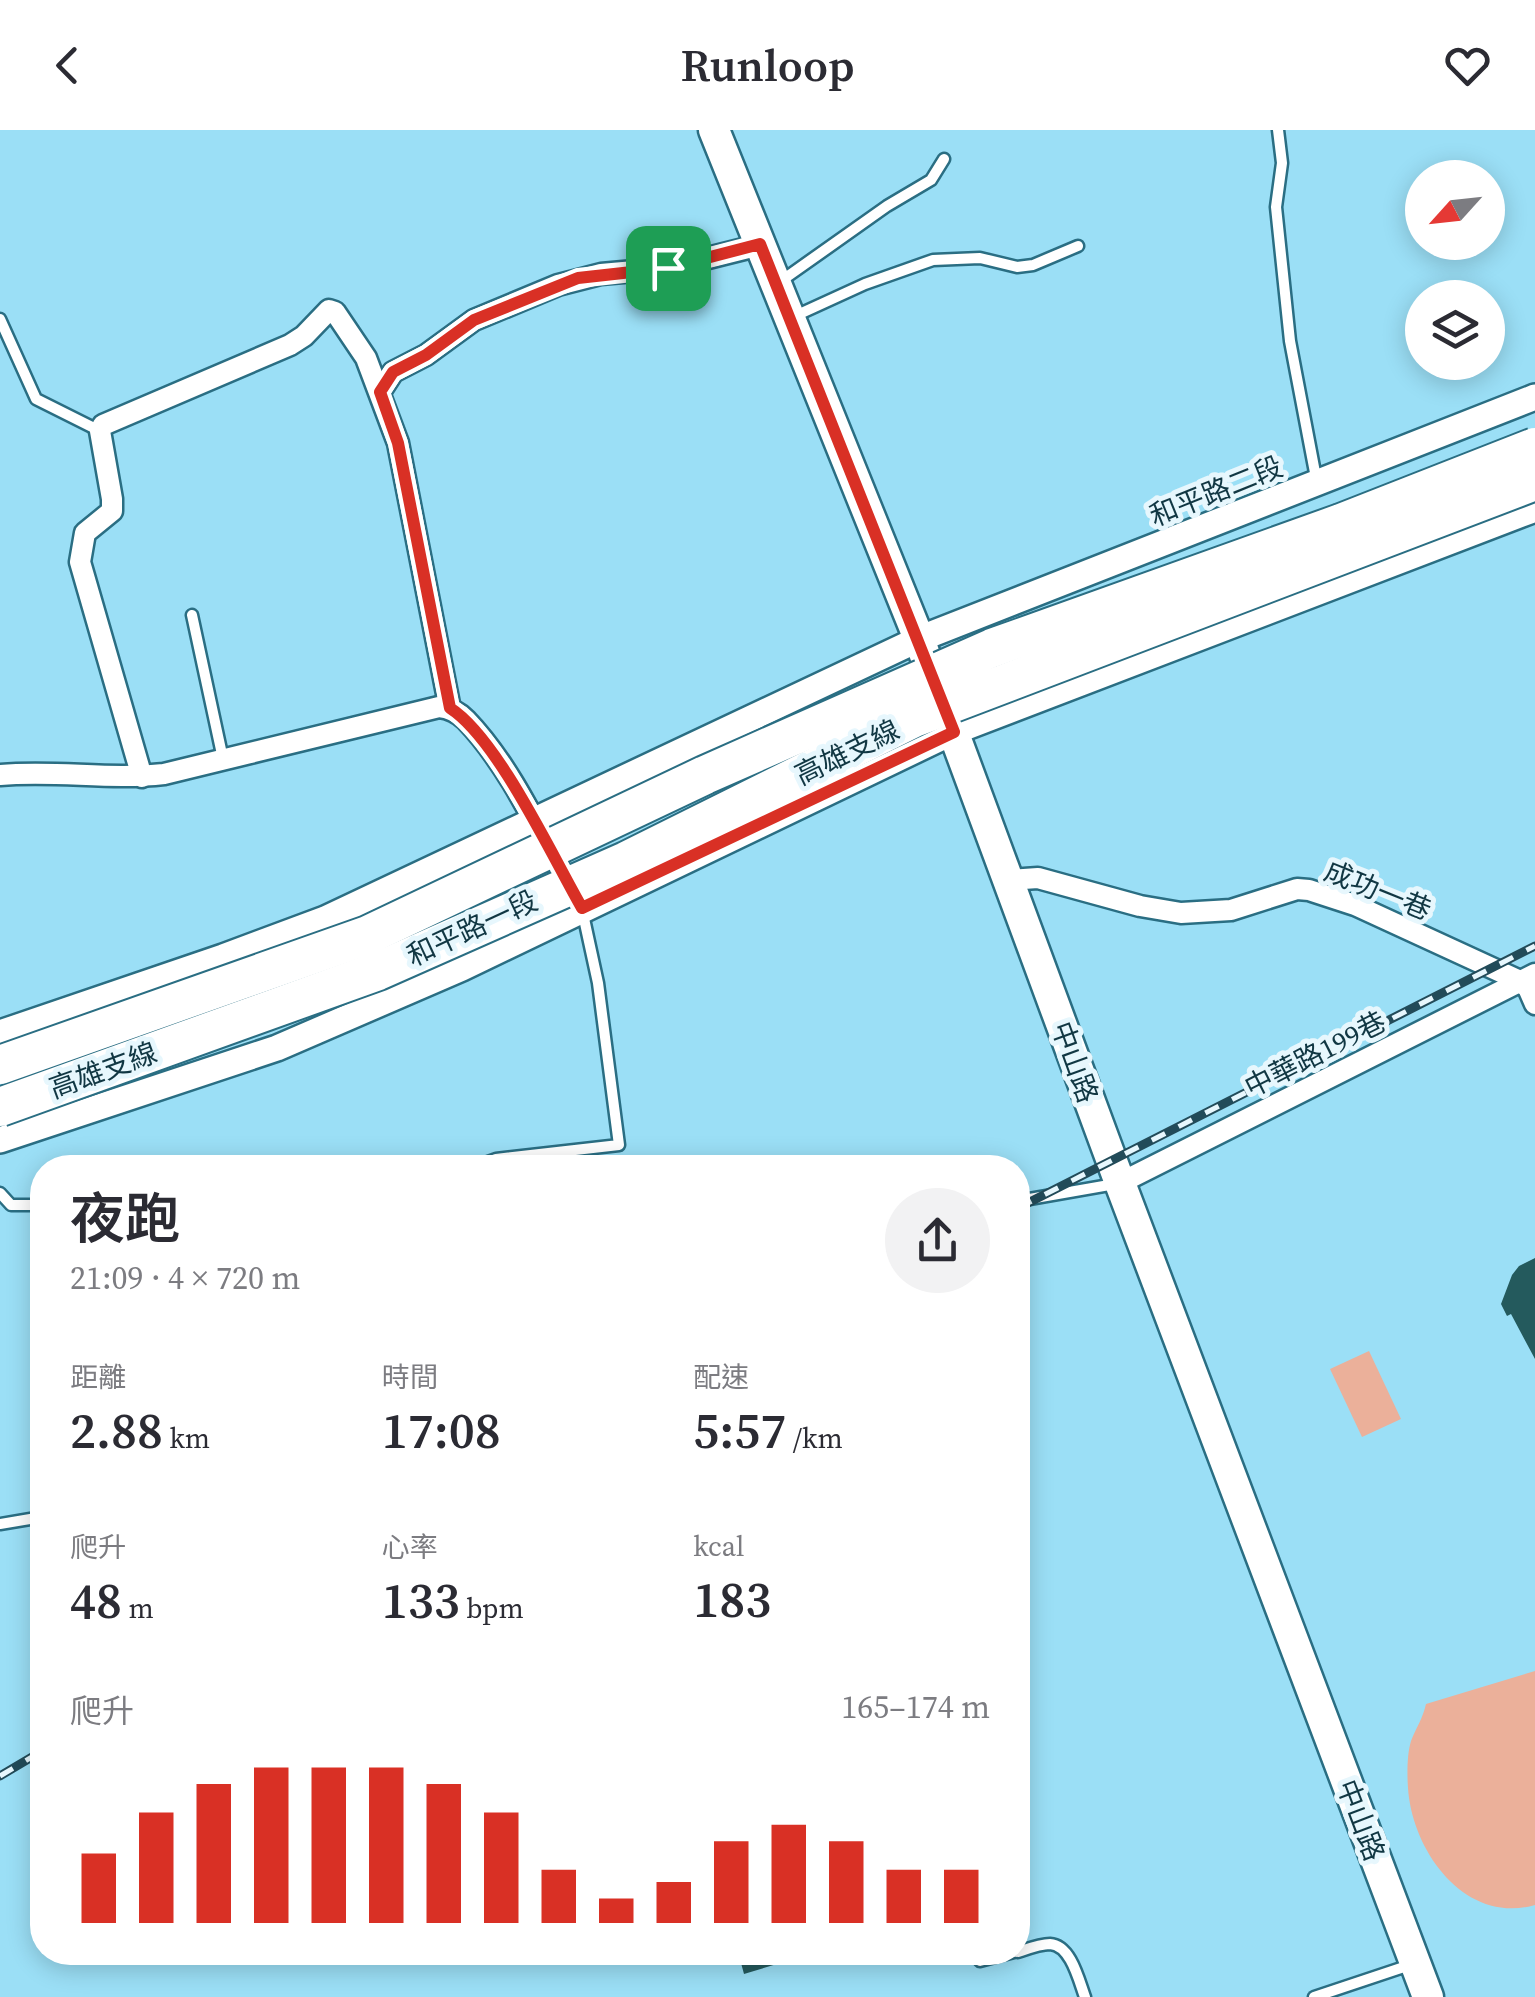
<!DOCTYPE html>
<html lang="zh-TW">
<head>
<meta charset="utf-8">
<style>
	:root { --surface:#fff; --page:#f2f2f3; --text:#2b2b33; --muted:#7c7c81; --accent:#d93025 }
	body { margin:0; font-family:"Source Serif 4","Noto Sans TC",serif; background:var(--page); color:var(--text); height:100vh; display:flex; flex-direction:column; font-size:38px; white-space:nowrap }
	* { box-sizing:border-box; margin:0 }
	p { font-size:32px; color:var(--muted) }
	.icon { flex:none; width:55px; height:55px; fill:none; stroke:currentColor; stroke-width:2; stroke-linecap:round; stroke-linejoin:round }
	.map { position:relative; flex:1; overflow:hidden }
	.sheet { position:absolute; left:30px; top:1025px; width:1000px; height:810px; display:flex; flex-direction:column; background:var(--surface); border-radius:40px; box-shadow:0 5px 25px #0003 }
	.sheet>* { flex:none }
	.needle { width:65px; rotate:243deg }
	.fabs { position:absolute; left:1405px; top:30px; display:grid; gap:20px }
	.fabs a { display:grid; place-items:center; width:100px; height:100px; border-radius:50%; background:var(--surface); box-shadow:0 5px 25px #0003; font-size:50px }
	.pin { position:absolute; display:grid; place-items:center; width:85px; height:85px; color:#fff; margin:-42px; border-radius:20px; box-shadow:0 5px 15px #0006 }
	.round { display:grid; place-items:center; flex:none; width:105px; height:105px; border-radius:52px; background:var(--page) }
	.head { display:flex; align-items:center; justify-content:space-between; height:170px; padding:0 40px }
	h1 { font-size:55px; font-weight:600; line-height:75px }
	.metrics { display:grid; grid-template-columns:repeat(3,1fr); gap:15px; height:170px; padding:10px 40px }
	.metrics div { display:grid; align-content:center }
	.metrics b { font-size:50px; font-weight:600 }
	.metrics small { font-size:28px; font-weight:400 }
	.metrics p { font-size:28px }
	.chart { height:280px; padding:20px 40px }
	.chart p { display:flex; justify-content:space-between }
	.chart svg { width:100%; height:180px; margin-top:10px; stroke:var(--accent); stroke-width:6 }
	header { display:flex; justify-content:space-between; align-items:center; height:130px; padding:0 40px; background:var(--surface); font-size:45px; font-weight:600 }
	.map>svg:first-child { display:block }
</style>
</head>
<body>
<header><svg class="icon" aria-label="back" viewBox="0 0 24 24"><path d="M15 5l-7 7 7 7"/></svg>Runloop<svg class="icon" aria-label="heart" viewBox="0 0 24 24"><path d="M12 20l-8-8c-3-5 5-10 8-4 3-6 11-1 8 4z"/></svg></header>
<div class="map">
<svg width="1535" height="1867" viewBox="0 0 1535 1867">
	<rect width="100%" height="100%" fill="#9bdff6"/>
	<g fill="#ebb09a">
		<polygon points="1369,1221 1401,1289 1362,1307 1330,1239"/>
		<path d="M 1535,1541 L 1535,1775 C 1465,1795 1412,1721 1408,1658 C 1407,1644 1407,1624 1411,1611 C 1416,1598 1423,1588 1426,1574 Z"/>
	</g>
	<g fill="#245a5d">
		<polygon points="1535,1128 1535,1229 1511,1184 1507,1186 1501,1174 1512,1145 1519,1136"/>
		<polygon points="738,1822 802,1822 803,1826 744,1844"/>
	</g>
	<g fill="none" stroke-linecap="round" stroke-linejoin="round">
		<g stroke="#2a6e83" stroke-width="15">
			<g id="service">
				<polyline points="1278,0 1282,33 1276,77 1290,211 1317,353"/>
				<polyline points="781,151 887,76 931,50 944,29"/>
				<polyline points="795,186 865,154 933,130 980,128 1017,137 1033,135 1078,116"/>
				<polyline points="0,189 36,269 100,301"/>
				<polyline points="192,485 223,629"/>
				<polyline points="471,1038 496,1029 619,1015 598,853 583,784"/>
				<polyline points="0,1063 11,1075 42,1075"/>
				<polyline points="1018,1071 1115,1054"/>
				<polyline points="0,1394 42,1387"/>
				<polyline points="972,1822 980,1831 1014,1822"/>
				<path d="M 1018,1822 C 1027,1819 1040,1814 1050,1814 C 1071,1815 1079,1851 1085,1867"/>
				<polyline points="1314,1867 1413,1834"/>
			</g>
		</g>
		<g stroke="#2a6e83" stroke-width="25">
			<g id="minor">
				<polyline points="380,262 393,242 426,225 474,190 558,155 601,144 668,138 760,115"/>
				<path d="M 0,645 C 55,640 110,650 164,644 L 439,577 C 449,578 458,582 466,590 C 512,638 541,706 573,764"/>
				<polyline points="142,647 80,432 85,403 112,381 112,369 100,301 103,295 290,215 304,206 329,180 335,182 366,228 398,313 450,579"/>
				<polyline points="1008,750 1038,748 1140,776 1181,783 1231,780 1297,759 1309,760 1355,775 1518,850 1528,858 1535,874"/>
				<polyline points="1120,1053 1535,844"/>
			</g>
		</g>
		<g stroke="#2a6e83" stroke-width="30">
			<g id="tertiary">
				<polyline points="0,903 223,827 325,789 919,509 1535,267"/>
				<polyline points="0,1010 277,918 462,838 953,602 1535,379"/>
			</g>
		</g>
		<g stroke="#2a6e83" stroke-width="35">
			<polyline id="secondary" points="714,0 919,509 1120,1053 1428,1867"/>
		</g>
		<use href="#service" stroke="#fff" stroke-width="10"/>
		<use href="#minor" stroke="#fff" stroke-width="20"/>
		<use href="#tertiary" stroke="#fff" stroke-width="25"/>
		<use href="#secondary" stroke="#fff" stroke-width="30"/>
		<g stroke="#224b59" stroke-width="9">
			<g id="rail">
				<polyline points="1018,1078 1535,816"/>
				<polyline points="0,1646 42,1621"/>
			</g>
		</g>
		<use href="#rail" stroke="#e7f7fd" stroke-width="5" stroke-dasharray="15" stroke-linecap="butt"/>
		<g stroke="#2a6e83" stroke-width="42" stroke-linecap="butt">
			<g id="motorway-bridge">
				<polyline points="0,935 368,805 705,645 992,518 1341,393 1535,317"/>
				<polyline points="0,977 378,841 626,731 914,588 1535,351"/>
			</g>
		</g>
		<use href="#motorway-bridge" stroke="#fff" stroke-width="38"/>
	</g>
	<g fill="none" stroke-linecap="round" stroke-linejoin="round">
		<g stroke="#fff" stroke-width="20">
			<path id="route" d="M 760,114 L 954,602 L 582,778 C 552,726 498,609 450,578 L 398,313 L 380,262 L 393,242 L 426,225 L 474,190 L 578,148 L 668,138 Z"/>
		</g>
		<use href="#route" stroke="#d93025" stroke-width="12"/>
	</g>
	<g text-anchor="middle" stroke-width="10" stroke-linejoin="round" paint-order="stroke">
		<g font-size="28" fill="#113743" stroke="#e7f7fd">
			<text transform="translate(1216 361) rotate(-22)" y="10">和平路二段</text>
			<text transform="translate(847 622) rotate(-26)" y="10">高雄支線</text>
			<text transform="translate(1378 760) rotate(22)" y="10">成功一巷</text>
			<text transform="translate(472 798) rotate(-25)" y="10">和平路一段</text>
			<text transform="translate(1315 924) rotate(-27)" y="10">中華路199巷</text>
			<text transform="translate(1075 932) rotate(70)" y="10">中山路</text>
			<text transform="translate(103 940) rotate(-20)" y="10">高雄支線</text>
			<text transform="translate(1361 1690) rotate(69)" y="10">中山路</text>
		</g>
	</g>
</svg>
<div class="fabs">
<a><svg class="needle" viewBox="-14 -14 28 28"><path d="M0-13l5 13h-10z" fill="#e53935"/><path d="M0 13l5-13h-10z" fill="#7c7c81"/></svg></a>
<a><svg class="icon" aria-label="layers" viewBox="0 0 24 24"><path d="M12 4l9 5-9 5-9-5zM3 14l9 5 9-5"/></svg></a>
</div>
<div class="pin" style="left:668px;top:138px;background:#1e9e55"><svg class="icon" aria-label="arrive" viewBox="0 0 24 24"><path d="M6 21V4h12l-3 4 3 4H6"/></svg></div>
<section class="sheet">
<div class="head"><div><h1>夜跑</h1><p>21:09 · 4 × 720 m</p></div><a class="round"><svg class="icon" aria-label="share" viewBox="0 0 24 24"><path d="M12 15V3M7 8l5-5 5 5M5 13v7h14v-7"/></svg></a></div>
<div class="metrics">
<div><p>距離</p><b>2.88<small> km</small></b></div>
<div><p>時間</p><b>17:08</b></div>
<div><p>配速</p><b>5:57<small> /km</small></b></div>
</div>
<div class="metrics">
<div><p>爬升</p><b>48<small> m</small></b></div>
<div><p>心率</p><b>133<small> bpm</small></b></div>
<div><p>kcal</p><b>183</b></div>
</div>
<div class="chart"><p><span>爬升</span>165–174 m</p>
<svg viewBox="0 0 160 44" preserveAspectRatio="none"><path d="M5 44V27M15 44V17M25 44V10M35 44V6M45 44V6M55 44V6M65 44V10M75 44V17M85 44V31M95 44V38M105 44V34M115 44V24M125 44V20M135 44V24M145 44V31M155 44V31"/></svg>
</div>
</section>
</div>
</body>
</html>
